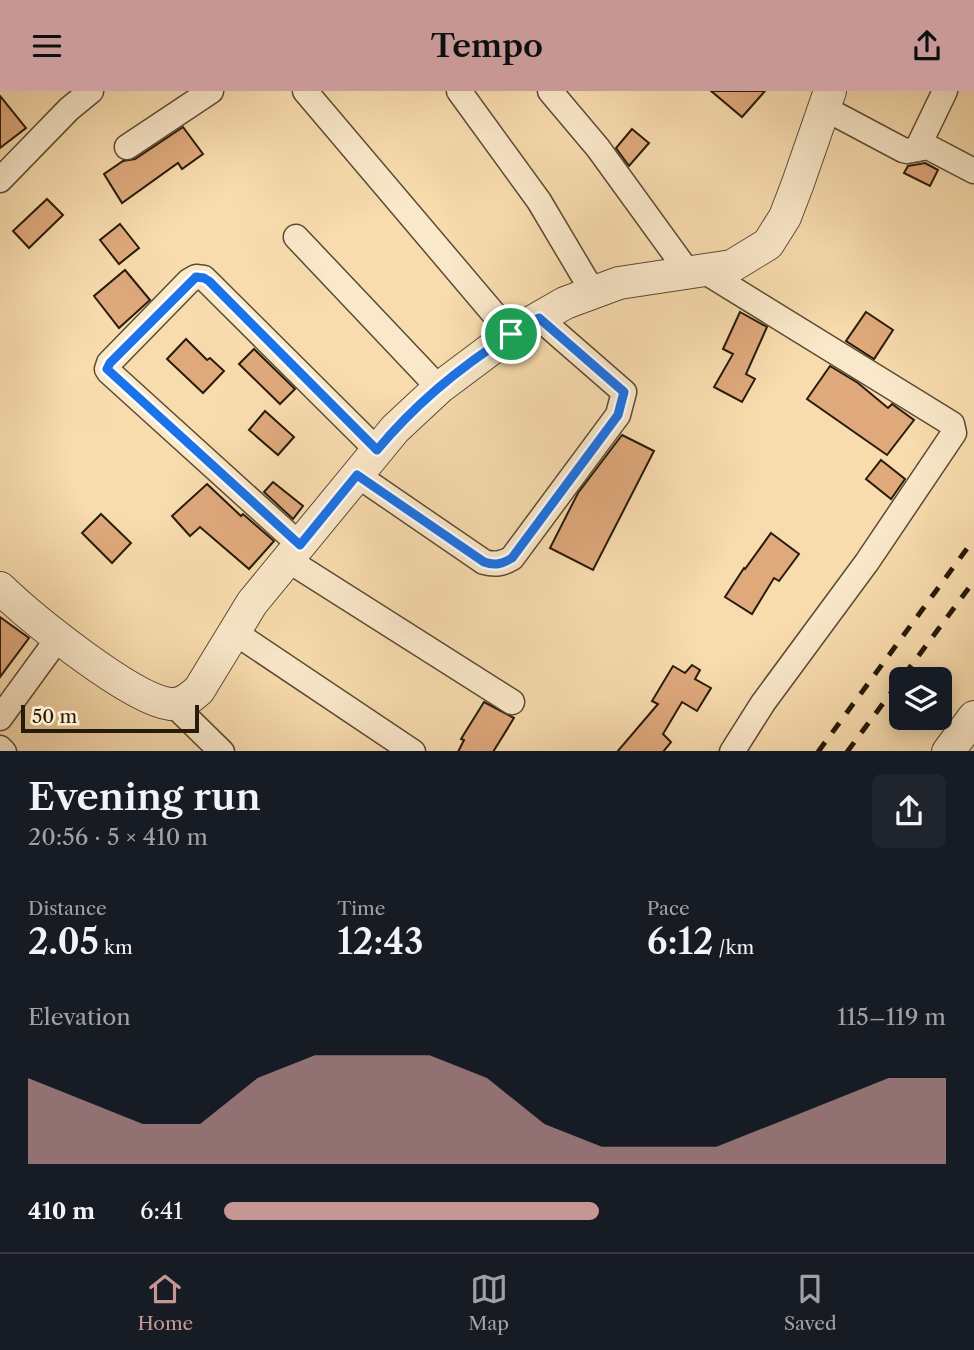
<!DOCTYPE html>
<html lang="en">
<head>
<meta charset="utf-8">
<style>
	:root { --surface:#171b24; --page:#20242c; --text:#f1f3f6; --muted:#9ea1a6; --line:#363941; --accent:#c59692 }
	body { margin:0; font-family:"Libre Caslon Text",serif; background:var(--page); color:var(--text); height:100vh; display:flex; flex-direction:column; font-size:26px; white-space:nowrap }
	* { box-sizing:border-box; margin:0 }
	p { font-size:23px; color:var(--muted) }
	.icon { flex:none; width:38px; height:38px; fill:none; stroke:currentColor; stroke-width:2; stroke-linecap:round; stroke-linejoin:round }
	.map { position:relative; height:660px; overflow:hidden }
	.side { display:flex; flex-direction:column; background:var(--surface); flex:1 }
	.side>* { flex:none }
	.buttons { position:absolute; left:889px; top:576px; display:grid; gap:14px }
	.buttons a { display:grid; place-items:center; width:63px; height:63px; border-radius:10px; background:var(--surface); box-shadow:0 4px 18px #0003; font-size:35px }
	.scale { position:absolute; left:21px; bottom:18px; width:178px; box-sizing:border-box; padding-left:7px; border:4px solid #271b0a; border-top:0; font-size:19px; line-height:24px; white-space:nowrap; color:#271b0a; -webkit-text-stroke:5px #fae8ca; paint-order:stroke }
	.pin { position:absolute; display:grid; place-items:center; width:60px; height:60px; color:#fff; margin:-30px; border:4px solid #fff; border-radius:50%; box-shadow:0 2px 7px #0007 }
	.round { display:grid; place-items:center; flex:none; width:74px; height:74px; border-radius:10px; background:var(--page) }
	.headline { display:flex; align-items:center; justify-content:space-between; height:119px; padding:0 28px }
	h1 { font-size:38px; font-weight:600; line-height:52px }
	.metrics { display:grid; grid-template-columns:repeat(3,1fr); gap:10px; height:119px; padding:7px 28px }
	.metrics div { display:grid; align-content:center }
	.metrics b { font-size:35px; font-weight:600 }
	.metrics small { font-size:19px; font-weight:400 }
	.metrics p { font-size:19px }
	.chart { height:196px; padding:14px 28px }
	.chart p { display:flex; justify-content:space-between }
	.chart svg { width:100%; height:126px; margin-top:7px; fill:var(--accent); opacity:.7 }
	ul { padding:0 28px; list-style:none; font-size:23px }
	li { display:grid; grid-template-columns:112px 84px 1fr; align-items:center; height:52px }
	li i { height:18px; border-radius:9px; background:var(--accent) }
	header { display:flex; justify-content:space-between; align-items:center; height:91px; padding:0 28px; background:var(--accent); color:#111; font-size:32px; font-weight:600 }
	.tabs { display:flex; justify-content:space-around; align-items:center; height:98px; border-top:2px solid var(--line); background:var(--surface); font-size:19px; color:var(--muted) }
	.tabs a { display:grid; justify-items:center; gap:4px }
	.tabs .on { color:var(--accent) }
	.map>svg:first-child { display:block }
</style>
</head>
<body>
<header><svg class="icon" aria-label="menu" viewBox="0 0 24 24"><path d="M4 6h16M4 12h16M4 18h16"/></svg>Tempo<svg class="icon" aria-label="share" viewBox="0 0 24 24"><path d="M12 15V3M7 8l5-5 5 5M5 13v7h14v-7"/></svg></header>
<div class="map">
<svg width="974" height="661" viewBox="0 0 974 661">
	<rect width="100%" height="100%" fill="#f8dcae"/>
	<filter id="stains"><feTurbulence type="fractalNoise" baseFrequency=".00286" numOctaves="4"/><feColorMatrix values="0 0 0 0 .2 0 0 0 0 .09 0 0 0 0 .02 0 0 0 .5 -.17"/></filter>
	<radialGradient id="worn" r=".72"><stop offset=".6" stop-color="#630" stop-opacity="0"/><stop offset="1" stop-color="#630" stop-opacity=".3"/></radialGradient>
	<g fill="#dfa97c" stroke="#271b0a" stroke-width="2">
		<polygon points="711,0 765,0 742,26"/>
		<polygon points="0,5 26,37 0,57"/>
		<polygon points="183,36 203,63 182,78 178,72 122,112 104,83 123,70 135,68"/>
		<polygon points="632,38 649,52 629,75 616,57"/>
		<polygon points="925,72 938,79 930,95 904,82 908,75"/>
		<polygon points="47,108 63,124 29,157 13,140"/>
		<polygon points="120,133 139,157 119,173 100,149"/>
		<polygon points="125,179 150,209 119,237 94,205"/>
		<polygon points="740,221 767,236 746,283 755,288 742,311 714,296 733,263 723,258"/>
		<polygon points="866,221 893,239 874,268 846,250"/>
		<polygon points="186,248 207,269 210,267 224,280 203,302 167,268"/>
		<polygon points="254,258 295,298 280,313 239,273"/>
		<polygon points="830,275 858,292 888,317 892,313 914,329 887,364 807,308"/>
		<polygon points="265,320 294,346 278,364 249,339"/>
		<polygon points="622,344 654,360 593,479 550,457 578,402"/>
		<polygon points="881,369 905,388 891,408 866,388"/>
		<polygon points="273,391 303,415 293,428 264,401"/>
		<polygon points="207,393 241,425 243,423 274,450 249,478 200,436 190,445 172,425"/>
		<polygon points="101,423 131,452 112,472 82,442"/>
		<polygon points="771,442 799,463 779,490 774,487 752,523 725,506 744,477 745,478"/>
		<polygon points="0,526 29,547 0,586"/>
		<polygon points="692,574 700,579 695,588 711,597 697,620 682,611 663,643 671,651 663,661 617,661 658,613 652,610 673,575 685,582"/>
		<polygon points="484,611 514,627 493,661 458,661 464,649 461,648"/>
	</g>
	<g fill="none" stroke-linecap="round" stroke-linejoin="round">
		<g stroke="#5b4b33" stroke-width="27">
			<g id="minor">
				<polyline points="305,0 511,243"/>
				<polyline points="459,0 539,110 593,201"/>
				<polyline points="550,0 598,57 688,181"/>
				<polyline points="824,17 903,59 907,60 928,56 974,80"/>
				<polyline points="127,56 211,0"/>
				<polyline points="917,58 945,0"/>
				<polyline points="0,89 69,18 91,0"/>
				<polyline points="296,146 439,297"/>
				<polyline points="704,180 952,333 954,342 867,471 763,612 732,661"/>
				<path d="M 357,384 L 484,471 C 495,474 502,473 512,467 L 618,324 L 624,301 L 539,227"/>
				<polyline points="300,454 109,281 107,278 109,272 189,190 196,186 204,187 377,359"/>
				<polyline points="288,469 512,611"/>
				<polyline points="234,541 413,661"/>
				<polyline points="173,613 222,661"/>
				<polyline points="0,627 59,546"/>
				<polyline points="0,657 4,661"/>
			</g>
		</g>
		<g stroke="#5b4b33" stroke-width="34">
			<g id="tertiary">
				<path d="M 0,497 C 31,527 131,608 170,613 C 182,614 190,607 199,599 L 252,512 L 395,338 L 439,297 L 511,243 L 565,212 L 619,192 L 732,175 L 768,153 L 785,126 L 798,92 L 830,0"/>
				<polyline points="948,661 974,626"/>
			</g>
		</g>
		<use href="#minor" stroke="#fae8ca" stroke-width="24"/>
		<use href="#tertiary" stroke="#fae8ca" stroke-width="32"/>
		<g stroke="#271b0a" stroke-width="5" stroke-dasharray="12 12" stroke-linecap="butt">
			<polyline points="818,661 974,448"/>
			<polyline points="847,661 974,490"/>
		</g>
	</g>
	<g fill="none" stroke-linecap="round" stroke-linejoin="round">
		<g stroke="#fff" stroke-width="14">
			<path id="route" d="M 196,186 L 204,187 L 209,190 L 377,359 C 421,306 479,261 539,227 L 624,301 L 618,324 L 512,467 C 502,473 495,475 484,471 L 357,384 L 300,454 L 107,278 L 110,272 Z"/>
		</g>
		<use href="#route" stroke="#1a73e8" stroke-width="9"/>
	</g>
	<rect width="100%" height="100%" filter="url(#stains)"/>
	<rect width="100%" height="100%" fill="url(#worn)"/>
</svg>
<div class="buttons">
<a><svg class="icon" aria-label="layers" viewBox="0 0 24 24"><path d="M12 4l9 5-9 5-9-5zM3 14l9 5 9-5"/></svg></a>
</div>
<div class="scale">50 m</div>
<div class="pin" style="left:511px;top:243px;background:#1e9e55"><svg class="icon" aria-label="arrive" viewBox="0 0 24 24"><path d="M6 21V4h12l-3 4 3 4H6"/></svg></div>
</div>
<section class="side">
<div class="headline"><div><h1>Evening run</h1><p>20:56 · 5 × 410 m</p></div><a class="round"><svg class="icon" aria-label="share" viewBox="0 0 24 24"><path d="M12 15V3M7 8l5-5 5 5M5 13v7h14v-7"/></svg></a></div>
<div class="metrics">
<div><p>Distance</p><b>2.05<small> km</small></b></div>
<div><p>Time</p><b>12:43</b></div>
<div><p>Pace</p><b>6:12<small> /km</small></b></div>
</div>
<div class="chart"><p><span>Elevation</span>115–119 m</p>
<svg viewBox="0 0 160 44" preserveAspectRatio="none"><path d="M0 44V14L10 22L20 30L30 30L40 14L50 6L60 6L70 6L80 14L90 30L100 38L110 38L120 38L130 30L140 22L150 14L160 14V44z"/></svg>
</div>
<ul>
<li><b>410 m</b>6:41<i style="width:52%"></i></li>
</ul>
</section>
<nav class="tabs">
<a class="on"><svg class="icon" aria-label="home" viewBox="0 0 24 24"><path d="M3 11l9-7 9 7M6 9v11h12V9"/></svg>Home</a>
<a><svg class="icon" aria-label="map" viewBox="0 0 24 24"><path d="M3 6l6-2 6 2 6-2v14l-6 2-6-2-6 2zM9 4v14M15 6v14"/></svg>Map</a>
<a><svg class="icon" aria-label="saved" viewBox="0 0 24 24"><path d="M7 4h10v16l-5-4-5 4z"/></svg>Saved</a>
</nav>
</body>
</html>
